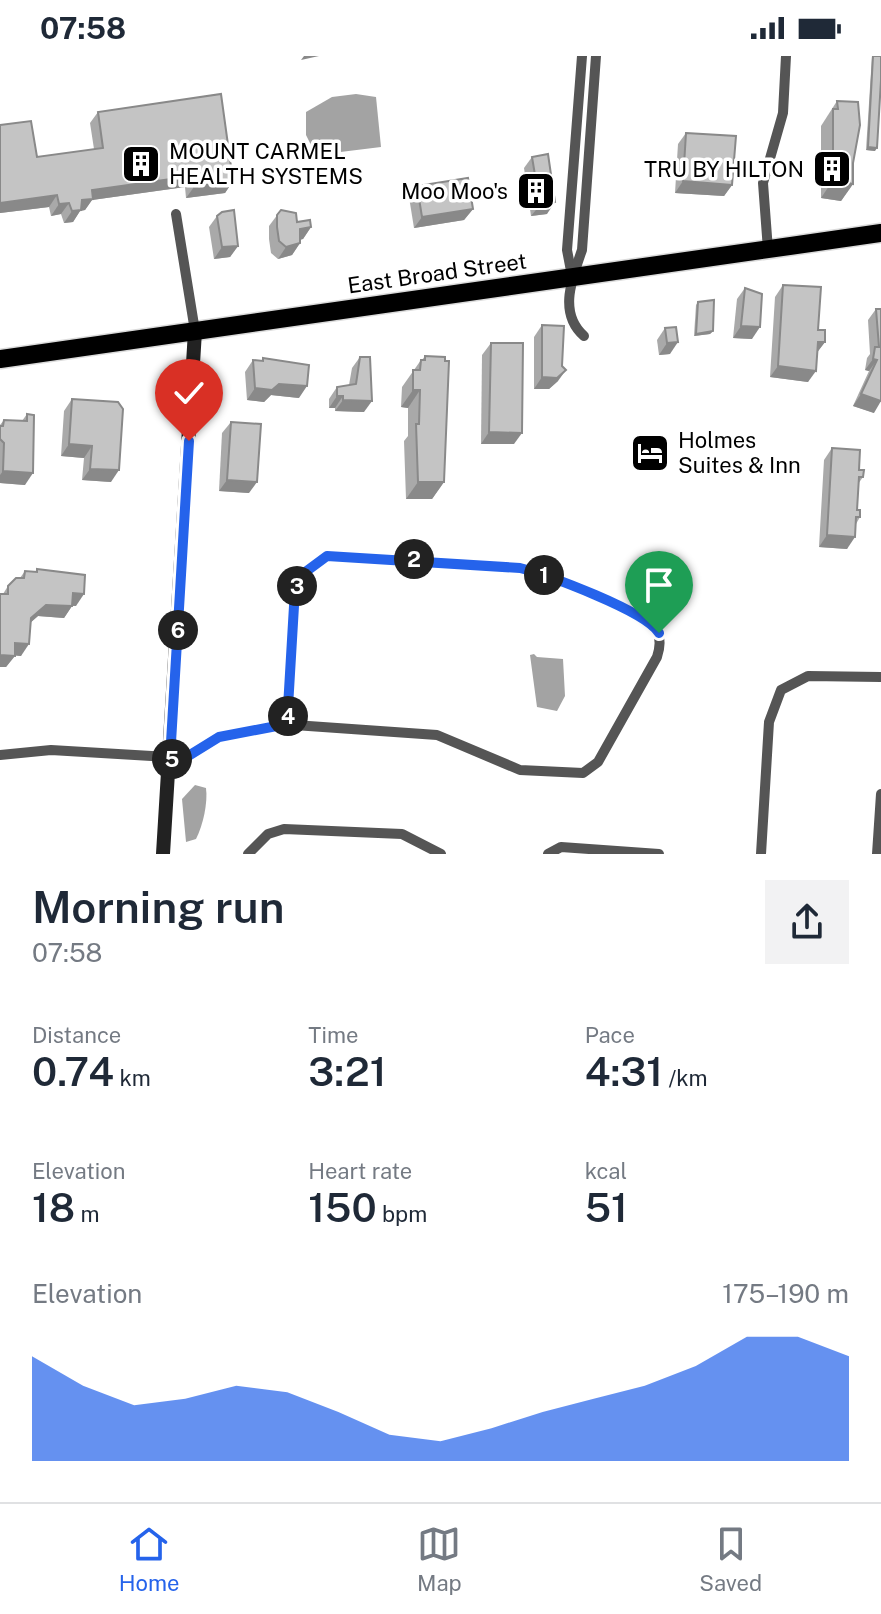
<!DOCTYPE html>
<html lang="en">
<head>
<meta charset="utf-8">
<style>
	:root { --surface:#fff; --page:#f2f2f3; --text:#1f2937; --muted:#747a83; --line:#e0e1e3; --accent:#2563eb }
	body { margin:0; font-family:"Public Sans",sans-serif; background:var(--page); color:var(--text); height:100vh; display:flex; flex-direction:column; font-size:30px; white-space:nowrap }
	* { box-sizing:border-box; margin:0 }
	p { font-size:26px; color:var(--muted) }
	.icon { flex:none; width:44px; height:44px; fill:none; stroke:currentColor; stroke-width:2; stroke-linecap:round; stroke-linejoin:round }
	.map { position:relative; height:798px; overflow:hidden }
	.drawer { display:flex; flex-direction:column; background:var(--surface); flex:1 }
	.drawer>* { flex:none }
	.pin { position:absolute; display:grid; place-items:center; width:68px; height:68px; color:#fff; margin:-82px -34px; border-radius:50% 50% 50% 0; rotate:-45deg; box-shadow:0 0 8px #0007 }
	.pin .icon { rotate:45deg }
	.km { position:absolute; width:40px; height:40px; margin:-20px; border-radius:50%; background:#222; color:#fff; font-size:22px; line-height:40px; text-align:center }
	.round { display:grid; place-items:center; flex:none; width:84px; height:84px; border-radius:0px; background:var(--page) }
	.head { display:flex; align-items:center; justify-content:space-between; height:136px; padding:0 32px }
	h1 { font-size:44px; font-weight:600; line-height:60px }
	.stats { display:grid; grid-template-columns:repeat(3,1fr); gap:12px; height:136px; padding:8px 32px }
	.stats div { display:grid; align-content:center }
	.stats b { font-size:40px; font-weight:600 }
	.stats small { font-size:22px; font-weight:400 }
	.stats p { font-size:22px }
	.chart { height:224px; padding:16px 32px }
	.chart p { display:flex; justify-content:space-between }
	.chart svg { width:100%; height:144px; margin-top:8px; fill:var(--accent); opacity:.7 }
	.status { display:flex; justify-content:space-between; align-items:center; height:56px; padding:0 40px; background:var(--surface); direction:ltr }
	.status svg { height:22px; fill:currentColor }
	.dock { display:flex; justify-content:space-around; align-items:center; height:112px; border-top:2px solid var(--line); background:var(--surface); font-size:22px; color:var(--muted) }
	.dock a { display:grid; justify-items:center; gap:4px }
	.dock .on { color:var(--accent) }
	.map>svg:first-child { display:block }
</style>
</head>
<body>
<div class="status"><b>07:58</b><svg viewBox="0 0 49 12"><path d="M0 12V9h3v3zM5 12V6h3v6zM10 12V3h3v9zM15 12V0h3v12zM26 1h20v11H26zM47 4h2v5h-2z"/></svg></div>
<div class="map">
<svg width="881" height="798" viewBox="0 0 881 798">
	<rect width="100%" height="100%" fill="#fff"/>
	<g fill="#a3a3a3">
		<polygon points="356,38 376,41 381,91 316,99 306,79 306,56 332,41"/>
		<polygon points="534,598 537,601 563,603 565,640 557,655 537,651 530,599"/>
		<path d="M 195,729 L 206,732 C 208,747 203,769 196,783 L 186,786 L 182,743 Z"/>
	</g>
	<g fill="none" stroke-linecap="round" stroke-linejoin="round">
		<g stroke="#dbdbdb" stroke-width="21">
			<polyline id="highway" points="0,303 881,177"/>
		</g>
		<g stroke="#555" stroke-width="10">
			<polyline points="176,158 195,275"/>
			<polyline points="768,194 763,127 783,57 786,0"/>
			<polyline points="572,220 567,194 582,0"/>
			<path d="M 584,280 C 558,257 572,223 582,194 L 596,0"/>
			<path d="M 0,699 L 51,694 L 185,702 L 219,681 L 280,668 L 437,679 L 520,714 L 583,717 L 598,706 L 657,601 C 663,583 659,572 642,562 L 550,521 L 520,512 L 327,500 L 311,509 L 295,533 L 287,668"/>
			<polyline points="248,798 268,778 284,773 402,778 441,798"/>
			<polyline points="548,798 561,791 659,798"/>
			<polyline points="761,798 769,666 781,634 808,620 881,621"/>
			<polyline points="877,798 881,738"/>
		</g>
		<polyline stroke="#222" stroke-width="14" points="163,798 195,275"/>
		<use href="#highway" stroke="#000" stroke-width="18"/>
	</g>
	<g fill="#a9a9a9">
		<polygon points="872,0 881,0 875,95 866,94"/>
		<polygon points="837,45 853,107 853,128 841,145 821,142 821,70"/>
		<polygon points="98,56 233,125 225,137 186,142 185,131 92,144 85,154 80,155 73,166 64,167 61,158 51,160 49,151 0,157 0,69 37,101 94,93 90,67"/>
		<polygon points="686,77 732,129 724,140 675,137 678,88"/>
		<polygon points="532,101 547,158 531,160 524,112"/>
		<polygon points="417,130 473,153 464,164 414,172 409,141"/>
		<polygon points="281,154 297,166 311,171 303,183 300,184 300,187 292,199 278,203 271,197 269,183 269,170"/>
		<polygon points="217,160 238,190 230,201 214,203 209,171"/>
		<polygon points="783,229 818,274 825,286 817,296 808,326 770,321 775,241"/>
		<polygon points="745,232 752,283 733,282 737,243"/>
		<polygon points="698,246 713,275 710,278 694,280 696,249"/>
		<polygon points="876,253 881,253 874,357 853,350 869,315 865,314 867,302 870,298 868,264"/>
		<polygon points="542,269 558,325 549,333 534,333 534,281"/>
		<polygon points="665,272 670,298 659,299 657,284"/>
		<polygon points="491,287 514,388 481,388 482,299"/>
		<polygon points="425,300 444,426 432,443 406,443 404,385 408,380 408,352 401,351 402,331 421,304 422,304"/>
		<polygon points="360,301 364,356 335,355 335,352 329,352 329,343 337,331 349,329 352,312"/>
		<polygon points="263,302 299,342 271,339 264,346 247,344 245,316 253,304 261,305"/>
		<polygon points="72,343 111,426 82,424 84,402 61,400 64,355"/>
		<polygon points="27,358 25,429 0,427 0,369 4,364 22,365"/>
		<polygon points="231,366 249,437 219,435 222,377"/>
		<polygon points="832,392 859,414 863,421 858,428 857,454 860,461 856,468 847,493 819,491 824,404"/>
		<polygon points="37,513 76,550 72,550 64,562 38,560 30,567 21,600 15,599 6,611 0,611 0,538 3,538 8,530 20,522 25,515 35,516"/>
	</g>
	<g fill="#898989">
		<polygon points="304,0 319,0 301,4"/>
		<polygon points="868,91 877,92 875,95 866,94"/>
		<polygon points="193,120 185,131 92,144 85,154 80,155 73,166 64,167 72,155 92,134"/>
		<polygon points="833,124 853,128 841,145 821,142"/>
		<polygon points="233,125 225,137 186,142 194,131"/>
		<polygon points="683,125 732,129 724,140 675,137"/>
		<polygon points="57,139 49,151 0,157 0,147"/>
		<polygon points="555,146 547,158 531,160 540,149"/>
		<polygon points="69,147 61,158 51,160 59,148"/>
		<polygon points="473,153 464,164 414,172 422,161"/>
		<polygon points="311,171 303,183 292,185 300,173"/>
		<polygon points="300,187 292,199 278,203 286,191"/>
		<polygon points="238,190 230,201 214,203 222,191"/>
		<polygon points="741,270 760,271 752,283 733,282"/>
		<polygon points="713,275 710,278 694,280 696,278"/>
		<polygon points="678,286 670,298 659,299 667,287"/>
		<polygon points="818,286 825,286 816,298"/>
		<polygon points="873,303 877,304 869,315 865,314"/>
		<polygon points="778,310 816,315 808,326 770,321"/>
		<polygon points="566,314 558,325 549,333 534,333 542,321"/>
		<polygon points="279,328 307,330 299,342 271,339 264,346 247,344 255,332"/>
		<polygon points="413,334 420,334 408,352 401,351"/>
		<polygon points="861,338 881,345 874,357 853,350"/>
		<polygon points="337,340 343,340 335,352 329,352"/>
		<polygon points="343,344 372,345 364,356 335,355"/>
		<polygon points="489,376 522,377 514,388 481,388"/>
		<polygon points="69,388 92,390 84,402 61,400"/>
		<polygon points="90,413 119,414 111,426 82,424"/>
		<polygon points="3,415 33,417 25,429 0,427 0,419"/>
		<polygon points="227,424 257,426 249,437 219,435"/>
		<polygon points="418,426 444,426 432,443 406,443"/>
		<polygon points="827,479 855,481 847,493 819,491"/>
		<polygon points="73,537 84,538 76,550 65,549"/>
		<polygon points="46,549 72,550 64,562 38,560 22,574 31,562"/>
		<polygon points="15,587 29,588 21,600 7,599"/>
		<polygon points="0,599 15,600 6,611 0,611"/>
	</g>
	<g fill="#c4c4c4" stroke="#898989" stroke-width="2">
		<polygon points="873,0 881,0 881,24 877,92 868,91"/>
		<polygon points="221,38 233,125 194,131 193,120 92,134 93,143 82,144 81,154 72,155 69,147 59,148 57,139 0,147 0,69 31,65 37,101 103,92 98,56"/>
		<polygon points="837,45 858,46 860,69 853,107 853,128 833,124 833,53 838,53"/>
		<polygon points="686,77 736,80 732,129 683,125"/>
		<polygon points="548,98 555,146 540,149 532,101"/>
		<polygon points="468,122 473,153 422,161 417,130"/>
		<polygon points="234,154 238,190 222,191 217,160 222,156"/>
		<polygon points="281,154 296,157 297,166 310,164 311,171 300,173 300,187 286,191 279,185 277,171 277,159"/>
		<polygon points="783,229 821,231 818,274 825,274 825,286 818,286 816,315 778,310"/>
		<polygon points="745,232 762,238 760,271 741,270"/>
		<polygon points="714,244 713,275 696,278 698,246"/>
		<polygon points="876,253 881,253 881,345 861,338 877,304 873,303 875,291 879,291"/>
		<polygon points="542,269 564,270 562,310 566,314 557,322 542,321"/>
		<polygon points="676,271 678,286 667,287 665,272"/>
		<polygon points="491,287 523,287 522,377 489,376"/>
		<polygon points="425,300 445,301 445,305 449,305 444,426 418,426 416,368 419,368 420,334 413,334 413,314 420,314 421,304 425,304"/>
		<polygon points="360,301 370,301 372,345 343,344 343,340 337,340 337,331 356,328"/>
		<polygon points="263,302 309,309 307,330 279,328 272,334 255,332 253,304 263,305"/>
		<polygon points="72,343 118,346 123,353 119,414 90,413 92,390 69,388"/>
		<polygon points="27,358 34,359 33,417 3,415 4,387 0,383 0,370 3,370 4,364 27,365"/>
		<polygon points="231,366 261,368 257,426 227,424"/>
		<polygon points="832,392 860,394 859,414 864,414 863,421 859,421 857,454 860,454 860,461 856,461 855,481 827,479"/>
		<polygon points="37,513 85,519 84,538 73,537 72,550 46,549 31,562 29,588 15,587 15,600 0,599 0,538 8,538 8,530 16,522 24,522 25,515 37,516"/>
	</g>
	<g fill="none" stroke-linecap="round" stroke-linejoin="round">
		<g stroke="#fff" stroke-width="16">
			<path id="route" d="M 189,385 L 170,703 L 185,702 L 219,681 L 287,668 L 295,533 L 304,517 L 327,500 L 520,512 C 548,519 646,555 659,577"/>
		</g>
		<use href="#route" stroke="#2563eb" stroke-width="10"/>
	</g>
	<defs>
		<g id="building-square" transform="scale(2)"><rect x="-9" y="-9" width="18" height="18" rx="4" fill="#000" stroke="#fff"/><path d="M-4-6H4V6H1V3H-1V6H-4ZM-2.5-4.3h1.7v1.8h-1.7ZM.8-4.3h1.7v1.8H.8ZM-2.5-1h1.7V.8h-1.7ZM.8-1h1.7V.8H.8Z" fill="#fff"/></g>
		<g id="hotel-square" transform="scale(2)"><rect x="-9" y="-9" width="18" height="18" rx="4" fill="#000" stroke="#fff"/><path d="M-6-4.5h1.5V1H6V5H4.5V3h-9V5H-6ZM-4 0a1.8 1.8 0 1 1 3.6 0ZM.5 0V-2.5h3Q6-2.5 6 0Z" fill="#fff"/></g>
	</defs>
	<g fill-rule="evenodd">
		<use href="#building-square" x="141" y="108"/>
		<use href="#building-square" x="832" y="113"/>
		<use href="#building-square" x="536" y="135"/>
		<use href="#hotel-square" x="650" y="397"/>
	</g>
	<g text-anchor="middle" stroke-width="7" stroke-linejoin="round" paint-order="stroke">
		<g font-size="22" fill="#000" stroke="#fff" text-anchor="start">
			<text x="169" y="103">MOUNT CARMEL<tspan x="169" dy="25">HEALTH SYSTEMS</tspan></text>
			<text x="804" y="121" text-anchor="end">TRU BY HILTON</text>
			<text x="508" y="143" text-anchor="end">Moo Moo's</text>
			<text x="678" y="392">Holmes<tspan x="678" dy="25">Suites &amp; Inn</tspan></text>
		</g>
		<g font-size="22" fill="#000" stroke="#fff">
			<text transform="translate(437 217) rotate(-8)" y="8">East Broad Street</text>
		</g>
	</g>
</svg>
<div class="pin" style="left:659px;top:577px;background:#1e9e55"><svg class="icon" aria-label="arrive" viewBox="0 0 24 24"><path d="M6 21V4h12l-3 4 3 4H6"/></svg></div>
<div class="pin" style="left:189px;top:385px;background:#d93025"><svg class="icon" aria-label="check" viewBox="0 0 24 24"><path d="M5 12l5 5 9-10"/></svg></div>
<b class="km" style="left:544px;top:519px">1</b>
<b class="km" style="left:414px;top:503px">2</b>
<b class="km" style="left:297px;top:530px">3</b>
<b class="km" style="left:288px;top:660px">4</b>
<b class="km" style="left:172px;top:703px">5</b>
<b class="km" style="left:178px;top:574px">6</b>
</div>
<section class="drawer">
<div class="head"><div><h1>Morning run</h1><p>07:58</p></div><a class="round"><svg class="icon" aria-label="share" viewBox="0 0 24 24"><path d="M12 15V3M7 8l5-5 5 5M5 13v7h14v-7"/></svg></a></div>
<div class="stats">
<div><p>Distance</p><b>0.74<small> km</small></b></div>
<div><p>Time</p><b>3:21</b></div>
<div><p>Pace</p><b>4:31<small> /km</small></b></div>
</div>
<div class="stats">
<div><p>Elevation</p><b>18<small> m</small></b></div>
<div><p>Heart rate</p><b>150<small> bpm</small></b></div>
<div><p>kcal</p><b>51</b></div>
</div>
<div class="chart"><p><span>Elevation</span>175–190 m</p>
<svg viewBox="0 0 160 44" preserveAspectRatio="none"><path d="M0 44V12L10 21L20 27L30 25L40 21L50 23L60 29L70 36L80 38L90 34L100 29L110 25L120 21L130 15L140 6L150 6L160 12V44z"/></svg>
</div>
</section>
<nav class="dock">
<a class="on"><svg class="icon" aria-label="home" viewBox="0 0 24 24"><path d="M3 11l9-7 9 7M6 9v11h12V9"/></svg>Home</a>
<a><svg class="icon" aria-label="map" viewBox="0 0 24 24"><path d="M3 6l6-2 6 2 6-2v14l-6 2-6-2-6 2zM9 4v14M15 6v14"/></svg>Map</a>
<a><svg class="icon" aria-label="saved" viewBox="0 0 24 24"><path d="M7 4h10v16l-5-4-5 4z"/></svg>Saved</a>
</nav>
</body>
</html>
